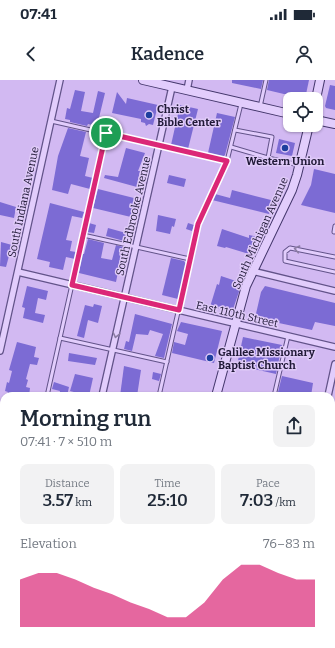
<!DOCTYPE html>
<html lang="en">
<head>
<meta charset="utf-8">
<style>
	:root { --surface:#fff; --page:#f2f2f3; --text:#1f2937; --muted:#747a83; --accent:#db2777 }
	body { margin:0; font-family:Bitter,serif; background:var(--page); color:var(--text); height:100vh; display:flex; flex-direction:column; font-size:15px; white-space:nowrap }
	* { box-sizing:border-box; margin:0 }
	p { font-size:13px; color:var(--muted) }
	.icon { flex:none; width:22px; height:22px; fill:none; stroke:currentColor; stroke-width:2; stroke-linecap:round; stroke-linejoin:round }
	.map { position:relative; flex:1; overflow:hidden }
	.side { position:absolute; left:0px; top:312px; width:335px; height:256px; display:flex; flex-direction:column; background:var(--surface); border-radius:12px 12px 0 0; box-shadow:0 1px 3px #0004 }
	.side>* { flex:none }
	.buttons { position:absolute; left:283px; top:12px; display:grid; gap:8px }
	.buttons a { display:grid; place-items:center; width:40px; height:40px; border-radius:8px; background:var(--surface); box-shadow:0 1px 3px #0004; font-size:20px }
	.pin { position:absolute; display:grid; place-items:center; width:34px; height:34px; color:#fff; margin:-17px; border:2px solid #fff; border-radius:50%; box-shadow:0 1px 4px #0007 }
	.round { display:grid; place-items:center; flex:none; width:42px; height:42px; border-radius:8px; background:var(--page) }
	.overview { display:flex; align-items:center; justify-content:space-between; height:68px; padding:0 20px }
	h1 { font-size:22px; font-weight:600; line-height:30px }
	.stats { display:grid; grid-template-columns:repeat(3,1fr); gap:6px; height:68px; padding:4px 20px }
	.stats div { display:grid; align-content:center; border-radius:8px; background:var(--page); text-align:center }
	.stats b { font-size:17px; font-weight:600 }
	.stats small { font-size:11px; font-weight:400 }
	.stats p { font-size:11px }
	.chart { height:112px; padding:8px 20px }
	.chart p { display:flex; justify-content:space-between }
	.chart svg { width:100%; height:72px; margin-top:4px; fill:var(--accent); opacity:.7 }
	.status { display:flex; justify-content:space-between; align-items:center; height:28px; padding:0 20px; background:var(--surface); direction:ltr }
	.status svg { height:11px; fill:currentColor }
	header { display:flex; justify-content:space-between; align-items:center; height:52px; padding:0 20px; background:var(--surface); font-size:18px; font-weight:600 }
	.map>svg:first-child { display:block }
</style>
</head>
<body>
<div class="status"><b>07:41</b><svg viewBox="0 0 49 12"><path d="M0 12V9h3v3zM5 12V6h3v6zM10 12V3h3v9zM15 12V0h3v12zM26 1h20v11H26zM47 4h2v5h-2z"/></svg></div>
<header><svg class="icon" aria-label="back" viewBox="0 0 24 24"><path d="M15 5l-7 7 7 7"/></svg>Kadence<svg class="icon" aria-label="person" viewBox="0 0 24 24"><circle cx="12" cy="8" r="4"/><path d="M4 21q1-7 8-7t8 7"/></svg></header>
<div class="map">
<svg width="335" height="568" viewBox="0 0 335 568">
	<rect width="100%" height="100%" fill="#d2b9f2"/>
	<g fill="#7c6bd4">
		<polygon points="232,0 263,0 261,9 232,3"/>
		<polygon points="269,0 309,0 305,19 267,10"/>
		<polygon points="330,5 335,6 335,30 326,28 325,26"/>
		<polygon points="75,10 85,12 81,31 93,33 98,11 105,13 97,46 88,44 87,46 70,42 70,40 65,39 67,28 70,29"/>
		<polygon points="117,12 126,24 127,18 158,25 153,45 149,44 146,46 145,43 141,42 141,39 112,33"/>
		<polygon points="180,25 198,29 188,69 171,65"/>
		<polygon points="217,33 235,37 225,75 223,77 208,73"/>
		<polygon points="68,48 86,52 80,76 89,78 85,96 93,98 90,109 71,104 68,114 52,110 58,76"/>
		<polygon points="279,59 295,63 292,76 276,73"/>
		<polygon points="126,68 145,73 138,91 140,91 137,107 104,98 105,95 118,97"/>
		<polygon points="314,89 335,94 335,133 301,125 311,105"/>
		<polygon points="169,95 186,99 184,107 167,103"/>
		<polygon points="98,109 134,118 131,137 93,128"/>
		<polygon points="232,110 275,121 269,134 212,120 215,114 230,118"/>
		<polygon points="0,122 16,127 14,138 0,135"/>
		<polygon points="50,123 84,132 82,138 72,136 66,160 72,161 70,171 76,172 75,179 66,177 63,190 49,187 50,182 37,179"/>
		<polygon points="158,135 176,139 174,147 172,146 170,154 156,151"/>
		<polygon points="89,143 96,145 94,153 87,152"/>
		<polygon points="188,143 194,145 192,151 186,149"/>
		<polygon points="108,148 126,153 124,161 106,156"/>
		<polygon points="222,149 249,158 249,155 258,157 249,174 226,167 225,168 217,166"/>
		<polygon points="88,159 104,163 101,178 112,180 116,165 123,167 116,202 79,193 82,174 84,174"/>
		<polygon points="1,162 12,165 6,187 0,186"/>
		<polygon points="171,178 184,181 186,184 178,219 162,215"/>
		<polygon points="221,196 242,203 232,232 210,227 217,204 219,205"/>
		<polygon points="27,206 48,211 46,220 38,218 35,233 45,235 43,243 23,238 25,228 22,227"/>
		<polygon points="265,206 335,223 335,246 315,242 312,250 255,238 261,212"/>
		<polygon points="94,224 102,226 98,243 88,240 84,258 77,256 85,225 93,227"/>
		<polygon points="135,234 172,244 164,278 155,276 163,254 150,250 148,255 136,254 132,271 124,269 126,261 129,262"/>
		<polygon points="181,242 222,251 214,283 172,273 174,262 185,265 188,254 177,251"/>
		<polygon points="243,257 282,265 276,294 237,285"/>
		<polygon points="17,262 36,267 34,277 39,278 37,285 30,284 26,299 28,300 26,307 30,308 29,316 7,316 8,312 5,311 7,302 9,303 12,291 9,290"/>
		<polygon points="69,273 97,278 95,285 68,281"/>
		<polygon points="124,286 141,290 137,316 120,316"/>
		<polygon points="153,292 161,294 159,301 152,299"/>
		<polygon points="75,294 93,298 89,316 70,311"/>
		<polygon points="282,296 313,303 311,316 277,316"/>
		<polygon points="54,302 69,307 67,316 59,316 60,311 52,309"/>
	</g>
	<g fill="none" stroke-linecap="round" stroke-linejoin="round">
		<g stroke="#625389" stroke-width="5">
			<g id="lane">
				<polyline points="260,27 266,0"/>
				<polyline points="51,41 227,81"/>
				<polyline points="235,50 272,57 268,78 299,85"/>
				<polyline points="231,67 268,78"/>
				<polyline points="334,152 335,146"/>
				<polyline points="83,155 190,179"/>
				<polyline points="335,177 290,168 285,172 285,181 335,192"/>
				<polyline points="60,258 167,282"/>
				<polyline points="47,316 106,53"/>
				<polyline points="159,316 198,144 227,81 241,24"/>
				<polyline points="274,316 288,256"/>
				<polyline points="0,523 4,506"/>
				<polyline points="331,546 335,529"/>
				<polyline points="103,568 104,564"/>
				<polyline points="217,568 218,564"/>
				<polyline points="326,568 327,564"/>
			</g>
		</g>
		<g stroke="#625389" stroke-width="8">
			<g id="street">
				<polyline points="187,10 189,0"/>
				<polyline points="252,191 335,211"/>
				<polyline points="18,192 335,267"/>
				<polyline points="0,271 60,0"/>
				<polyline points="102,316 172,7"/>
				<polyline points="328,316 335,284"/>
				<polyline points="0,416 4,417"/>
				<polyline points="331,491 335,492"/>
				<polyline points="46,568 47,564"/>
				<polyline points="271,568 272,564"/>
			</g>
		</g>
		<g stroke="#43366b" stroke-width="10">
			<g id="secondary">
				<polyline points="143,0 290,34"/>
				<polyline points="316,19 320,0"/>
				<polyline points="316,40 335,44"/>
				<polyline points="216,316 246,206 292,110 297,95 309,45"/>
				<polyline points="160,568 161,564"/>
			</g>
		</g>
		<use href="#lane" stroke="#e2cdfc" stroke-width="3"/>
		<use href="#street" stroke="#e2cdfc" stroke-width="5.5"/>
		<use href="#secondary" stroke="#e2cdfc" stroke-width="8"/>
	</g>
	<defs><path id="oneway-chevron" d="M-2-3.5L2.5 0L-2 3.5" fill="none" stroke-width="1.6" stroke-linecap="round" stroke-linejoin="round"/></defs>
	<g stroke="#8b7ca3">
		<use href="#oneway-chevron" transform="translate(297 169) rotate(-168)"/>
		<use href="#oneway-chevron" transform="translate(116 255) rotate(103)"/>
	</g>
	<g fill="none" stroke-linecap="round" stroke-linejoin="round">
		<g stroke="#fff" stroke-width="8">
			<polygon id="route" points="106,53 227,81 198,144 179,230 72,205"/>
		</g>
		<use href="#route" stroke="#db2777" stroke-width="5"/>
	</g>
	<g fill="#1d3f9e" stroke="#dfcaf8" stroke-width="1.5">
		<circle cx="149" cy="35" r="4"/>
		<circle cx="285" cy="68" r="4"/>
		<circle cx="210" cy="278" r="4"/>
	</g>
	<g text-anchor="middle" stroke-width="3" stroke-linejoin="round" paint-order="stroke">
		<g font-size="11" font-weight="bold" fill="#201937" stroke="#dfcaf8" text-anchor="start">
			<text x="157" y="33">Christ<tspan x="157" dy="13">Bible Center</tspan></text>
			<text x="285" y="85" text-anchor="middle">Western Union</text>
			<text x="218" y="276">Galilee Missionary<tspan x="218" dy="13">Baptist Church</tspan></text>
		</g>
		<g font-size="11" fill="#201937" stroke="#dfcaf8">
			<text transform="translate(23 122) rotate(-78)" y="4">South Indiana Avenue</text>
			<text transform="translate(133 136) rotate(-77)" y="4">South Edbrooke Avenue</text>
			<text transform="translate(260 153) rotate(-66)" y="4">South Michigan Avenue</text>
			<text transform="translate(237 234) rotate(13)" y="4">East 110th Street</text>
		</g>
	</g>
</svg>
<div class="buttons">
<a><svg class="icon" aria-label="locate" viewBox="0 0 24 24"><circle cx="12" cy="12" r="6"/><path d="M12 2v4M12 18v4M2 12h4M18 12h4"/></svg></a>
</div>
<div class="pin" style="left:106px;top:53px;background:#1e9e55"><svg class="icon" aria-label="arrive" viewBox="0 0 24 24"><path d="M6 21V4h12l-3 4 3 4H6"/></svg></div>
<section class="side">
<div class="overview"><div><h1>Morning run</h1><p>07:41 · 7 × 510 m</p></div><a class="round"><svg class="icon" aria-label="share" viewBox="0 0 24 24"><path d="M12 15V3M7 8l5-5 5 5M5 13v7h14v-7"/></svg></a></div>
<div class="stats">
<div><p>Distance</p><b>3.57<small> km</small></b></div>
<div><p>Time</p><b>25:10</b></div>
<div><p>Pace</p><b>7:03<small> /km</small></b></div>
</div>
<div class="chart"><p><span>Elevation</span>76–83 m</p>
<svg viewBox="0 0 160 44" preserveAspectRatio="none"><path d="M0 44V15L10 11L20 11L30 15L40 20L50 24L60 29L70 33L80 38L90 38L100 29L110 15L120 6L130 6L140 11L150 15L160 15V44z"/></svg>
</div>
</section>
</div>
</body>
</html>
